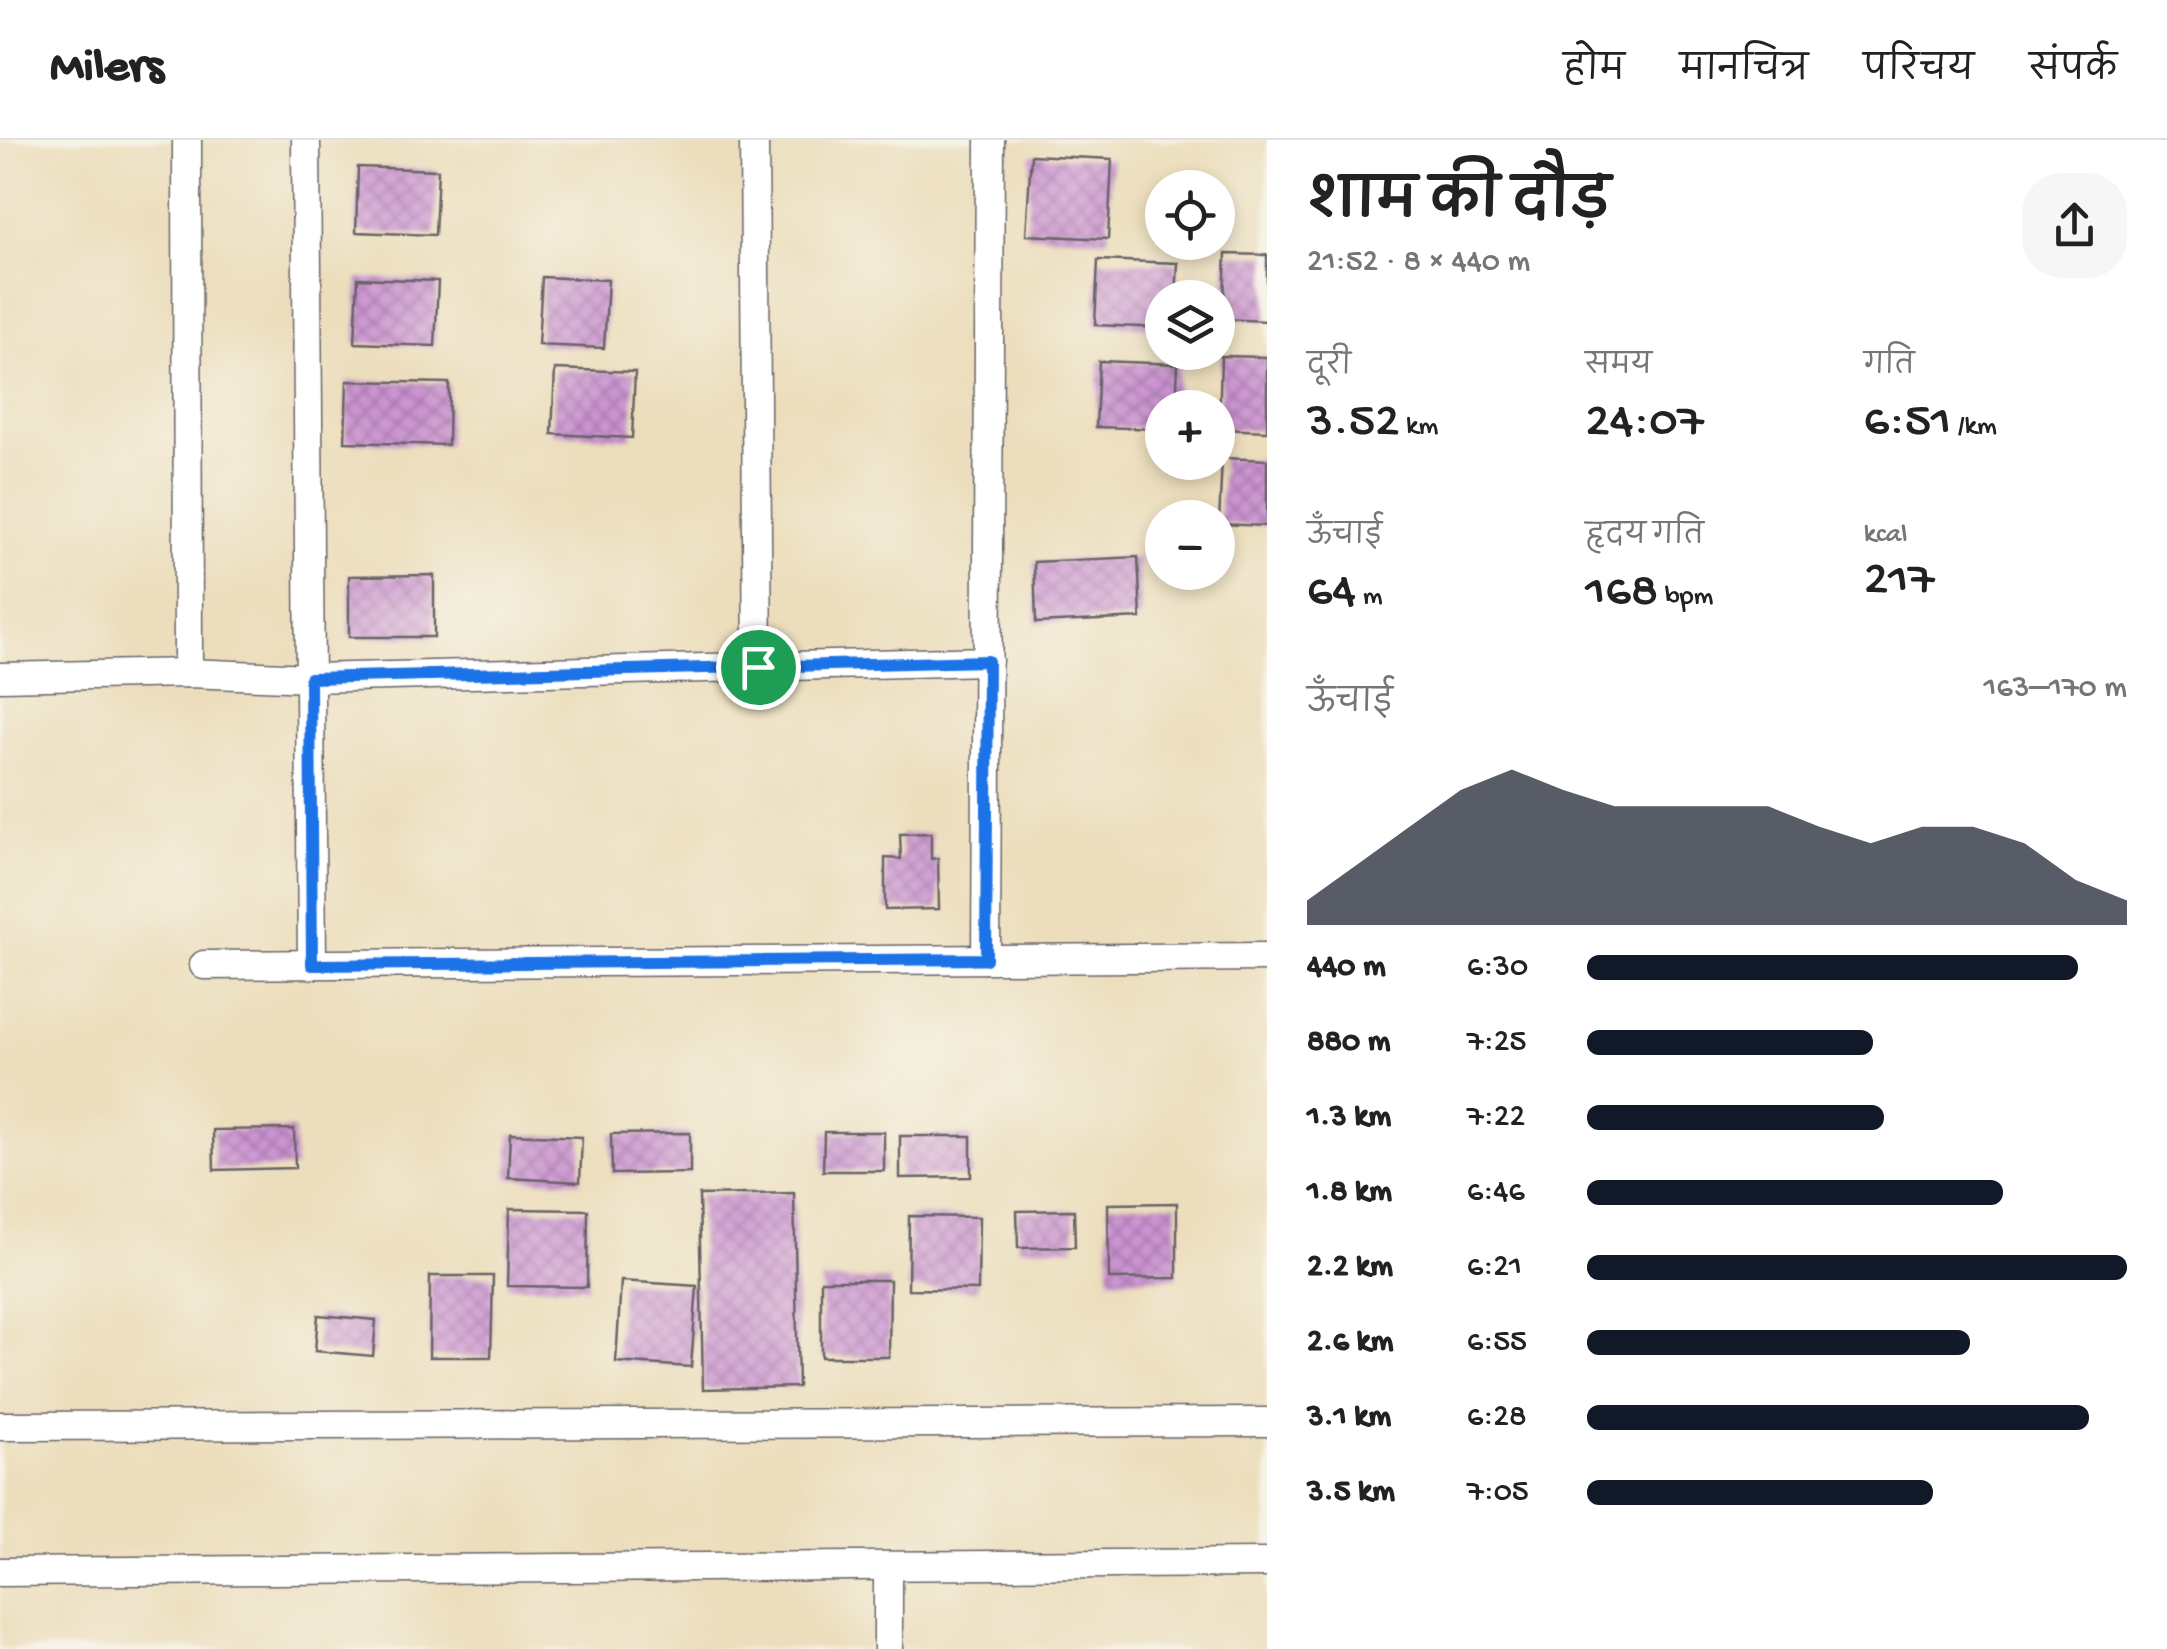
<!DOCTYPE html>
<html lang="hi">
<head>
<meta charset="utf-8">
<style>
	:root { --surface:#fff; --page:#f6f6f6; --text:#222; --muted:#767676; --line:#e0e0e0; --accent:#111827 }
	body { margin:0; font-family:"Gochi Hand","Playpen Sans Deva",sans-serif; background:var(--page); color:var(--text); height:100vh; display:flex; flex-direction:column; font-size:38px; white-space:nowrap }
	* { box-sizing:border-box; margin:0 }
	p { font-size:32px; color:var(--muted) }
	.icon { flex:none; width:55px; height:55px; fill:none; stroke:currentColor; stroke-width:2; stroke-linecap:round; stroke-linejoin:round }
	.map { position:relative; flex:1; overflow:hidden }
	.details { display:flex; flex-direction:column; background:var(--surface); width:900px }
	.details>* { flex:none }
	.controls { position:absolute; left:1145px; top:30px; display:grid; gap:20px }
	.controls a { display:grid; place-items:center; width:90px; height:90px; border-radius:50%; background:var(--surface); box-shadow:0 5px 15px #0003; font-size:50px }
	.pin { position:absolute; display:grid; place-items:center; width:85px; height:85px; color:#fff; margin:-42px; border:5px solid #fff; border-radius:50%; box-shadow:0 2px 10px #0007 }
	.round { display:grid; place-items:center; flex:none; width:105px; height:105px; border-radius:40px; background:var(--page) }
	.overview { display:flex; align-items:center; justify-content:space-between; height:170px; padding:0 40px }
	h1 { font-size:55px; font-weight:600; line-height:75px }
	.figures { display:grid; grid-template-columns:repeat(3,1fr); gap:15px; height:170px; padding:10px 40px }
	.figures div { display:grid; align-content:center }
	.figures b { font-size:50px; font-weight:600 }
	.figures small { font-size:28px; font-weight:400 }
	.figures p { font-size:28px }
	.chart { height:280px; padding:20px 40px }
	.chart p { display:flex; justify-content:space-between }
	.chart svg { width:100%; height:180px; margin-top:10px; fill:var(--accent); opacity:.7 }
	ul { padding:0 40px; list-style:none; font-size:32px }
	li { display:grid; grid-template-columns:160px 120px 1fr; align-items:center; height:75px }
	li i { height:25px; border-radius:12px; background:var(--accent) }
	header { display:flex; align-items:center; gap:60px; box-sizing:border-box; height:140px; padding:0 50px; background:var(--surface); border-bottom:2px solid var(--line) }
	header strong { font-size:48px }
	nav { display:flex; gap:55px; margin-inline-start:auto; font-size:35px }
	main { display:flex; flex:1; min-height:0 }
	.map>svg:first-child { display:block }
</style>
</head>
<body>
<header>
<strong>Milers</strong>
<nav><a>होम</a><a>मानचित्र</a><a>परिचय</a><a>संपर्क</a></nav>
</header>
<main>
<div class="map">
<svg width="1267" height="1509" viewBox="0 0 1267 1509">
	<defs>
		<pattern id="building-cross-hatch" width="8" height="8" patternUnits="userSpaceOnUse" patternTransform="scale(2.5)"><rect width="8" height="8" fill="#cc94d1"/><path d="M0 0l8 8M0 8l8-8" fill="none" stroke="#a578ab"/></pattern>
	</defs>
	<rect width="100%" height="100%" fill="#f7f3e8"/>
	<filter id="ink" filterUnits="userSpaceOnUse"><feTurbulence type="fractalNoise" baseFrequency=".01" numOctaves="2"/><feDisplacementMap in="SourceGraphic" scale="20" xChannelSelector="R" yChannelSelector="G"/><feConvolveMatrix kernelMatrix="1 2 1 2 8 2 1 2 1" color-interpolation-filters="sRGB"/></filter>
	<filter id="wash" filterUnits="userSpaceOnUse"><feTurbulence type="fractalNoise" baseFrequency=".0048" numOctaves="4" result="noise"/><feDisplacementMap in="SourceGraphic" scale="40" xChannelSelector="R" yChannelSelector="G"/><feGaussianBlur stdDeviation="2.25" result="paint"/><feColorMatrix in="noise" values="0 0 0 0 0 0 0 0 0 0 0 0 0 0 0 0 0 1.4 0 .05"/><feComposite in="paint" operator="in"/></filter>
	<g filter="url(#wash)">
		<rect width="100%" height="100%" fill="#ecdebc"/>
		<g id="blocks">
			<g fill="url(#building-cross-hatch)">
				<polygon points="1031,15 1112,19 1108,99 1026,95"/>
				<polygon points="358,27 438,30 435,95 356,92"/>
				<polygon points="1226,114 1267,115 1267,181 1223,179"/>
				<polygon points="1098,120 1178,123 1176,158 1162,158 1162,188 1095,185"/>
				<polygon points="542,137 608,140 604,208 538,205"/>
				<polygon points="358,138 438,141 435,206 355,203"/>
				<polygon points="1221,216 1267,217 1267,291 1219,289"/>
				<polygon points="1099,221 1178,224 1176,268 1162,268 1162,289 1096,287"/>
				<polygon points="555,229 635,232 632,298 552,294"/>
				<polygon points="347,241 449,243 448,305 345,302"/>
				<polygon points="1222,318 1267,320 1267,386 1219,384"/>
				<polygon points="1138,417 1141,478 1036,483 1034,422"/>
				<polygon points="434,435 434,497 349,497 349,436"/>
				<polygon points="931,693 931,719 938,718 939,769 885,770 885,718 901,719 900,694"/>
				<polygon points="294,989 295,1028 214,1030 213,990"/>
				<polygon points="824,992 884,992 884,1031 823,1031"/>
				<polygon points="690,993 690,1033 612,1034 611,994"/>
				<polygon points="510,994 582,997 580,1042 508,1038"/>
				<polygon points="900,996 971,996 971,1037 900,1038"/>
				<polygon points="794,1053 798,1247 703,1249 699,1055"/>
				<polygon points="1177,1063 1177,1138 1109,1139 1108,1064"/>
				<polygon points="509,1069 588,1070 587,1147 507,1146"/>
				<polygon points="1074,1070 1075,1107 1018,1108 1017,1071"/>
				<polygon points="909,1076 979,1077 978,1150 908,1149"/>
				<polygon points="430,1136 493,1136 491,1217 429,1217"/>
				<polygon points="821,1140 890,1140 889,1217 821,1217"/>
				<polygon points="621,1141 697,1146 691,1227 616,1222"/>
				<polygon points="318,1175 376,1180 373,1216 315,1211"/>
			</g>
		</g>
	</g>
	<g filter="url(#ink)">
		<use href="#blocks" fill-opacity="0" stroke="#696468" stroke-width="2.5"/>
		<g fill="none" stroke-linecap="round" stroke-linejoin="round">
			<g stroke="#696468" stroke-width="31">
				<g id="street">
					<polyline points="187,0 188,533"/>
					<polyline points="306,0 312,825"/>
					<polyline points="754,0 758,527"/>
					<polyline points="0,537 188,533 310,538 988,521"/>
					<polyline points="986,819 990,0"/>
					<polyline points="204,825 1267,817"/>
					<polyline points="0,1286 1267,1282"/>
					<polyline points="888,1426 888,1509"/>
					<polyline points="0,1432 1267,1423"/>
				</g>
			</g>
			<use href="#street" stroke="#fff" stroke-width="28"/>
		</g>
	</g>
	<g fill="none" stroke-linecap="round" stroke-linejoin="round" filter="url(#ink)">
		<g stroke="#fff" stroke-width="20">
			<polygon id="route" points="988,521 986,819 312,825 310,538"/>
		</g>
		<use href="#route" stroke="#1a73e8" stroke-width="12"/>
	</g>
</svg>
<div class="controls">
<a><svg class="icon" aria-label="locate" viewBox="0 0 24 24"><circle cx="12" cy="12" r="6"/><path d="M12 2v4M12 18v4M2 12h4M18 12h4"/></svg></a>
<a><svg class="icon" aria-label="layers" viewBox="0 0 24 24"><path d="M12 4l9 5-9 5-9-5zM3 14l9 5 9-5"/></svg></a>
<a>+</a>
<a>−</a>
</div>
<div class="pin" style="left:758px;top:527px;background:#1e9e55"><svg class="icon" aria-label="arrive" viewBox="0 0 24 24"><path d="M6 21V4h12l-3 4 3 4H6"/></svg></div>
</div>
<section class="details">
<div class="overview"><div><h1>शाम की दौड़</h1><p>21:52 · 8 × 440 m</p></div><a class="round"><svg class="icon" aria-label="share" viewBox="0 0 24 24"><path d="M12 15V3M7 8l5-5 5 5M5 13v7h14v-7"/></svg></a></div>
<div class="figures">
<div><p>दूरी</p><b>3.52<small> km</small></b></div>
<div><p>समय</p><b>24:07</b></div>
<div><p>गति</p><b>6:51<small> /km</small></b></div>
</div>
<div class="figures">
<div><p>ऊँचाई</p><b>64<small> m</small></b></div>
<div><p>हृदय गति</p><b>168<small> bpm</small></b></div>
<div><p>kcal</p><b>217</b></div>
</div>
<div class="chart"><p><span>ऊँचाई</span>163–170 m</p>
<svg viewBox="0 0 160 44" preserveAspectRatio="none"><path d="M0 44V38L10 29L20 20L30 11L40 6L50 11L60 15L70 15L80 15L90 15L100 20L110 24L120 20L130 20L140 24L150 33L160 38V44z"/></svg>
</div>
<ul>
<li><b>440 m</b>6:30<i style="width:91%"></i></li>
<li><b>880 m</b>7:25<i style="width:53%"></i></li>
<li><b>1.3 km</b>7:22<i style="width:55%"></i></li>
<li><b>1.8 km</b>6:46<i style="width:77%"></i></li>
<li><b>2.2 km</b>6:21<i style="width:100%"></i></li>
<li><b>2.6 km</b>6:55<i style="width:71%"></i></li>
<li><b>3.1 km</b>6:28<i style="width:93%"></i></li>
<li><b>3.5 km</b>7:05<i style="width:64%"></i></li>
</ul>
</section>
</main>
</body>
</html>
